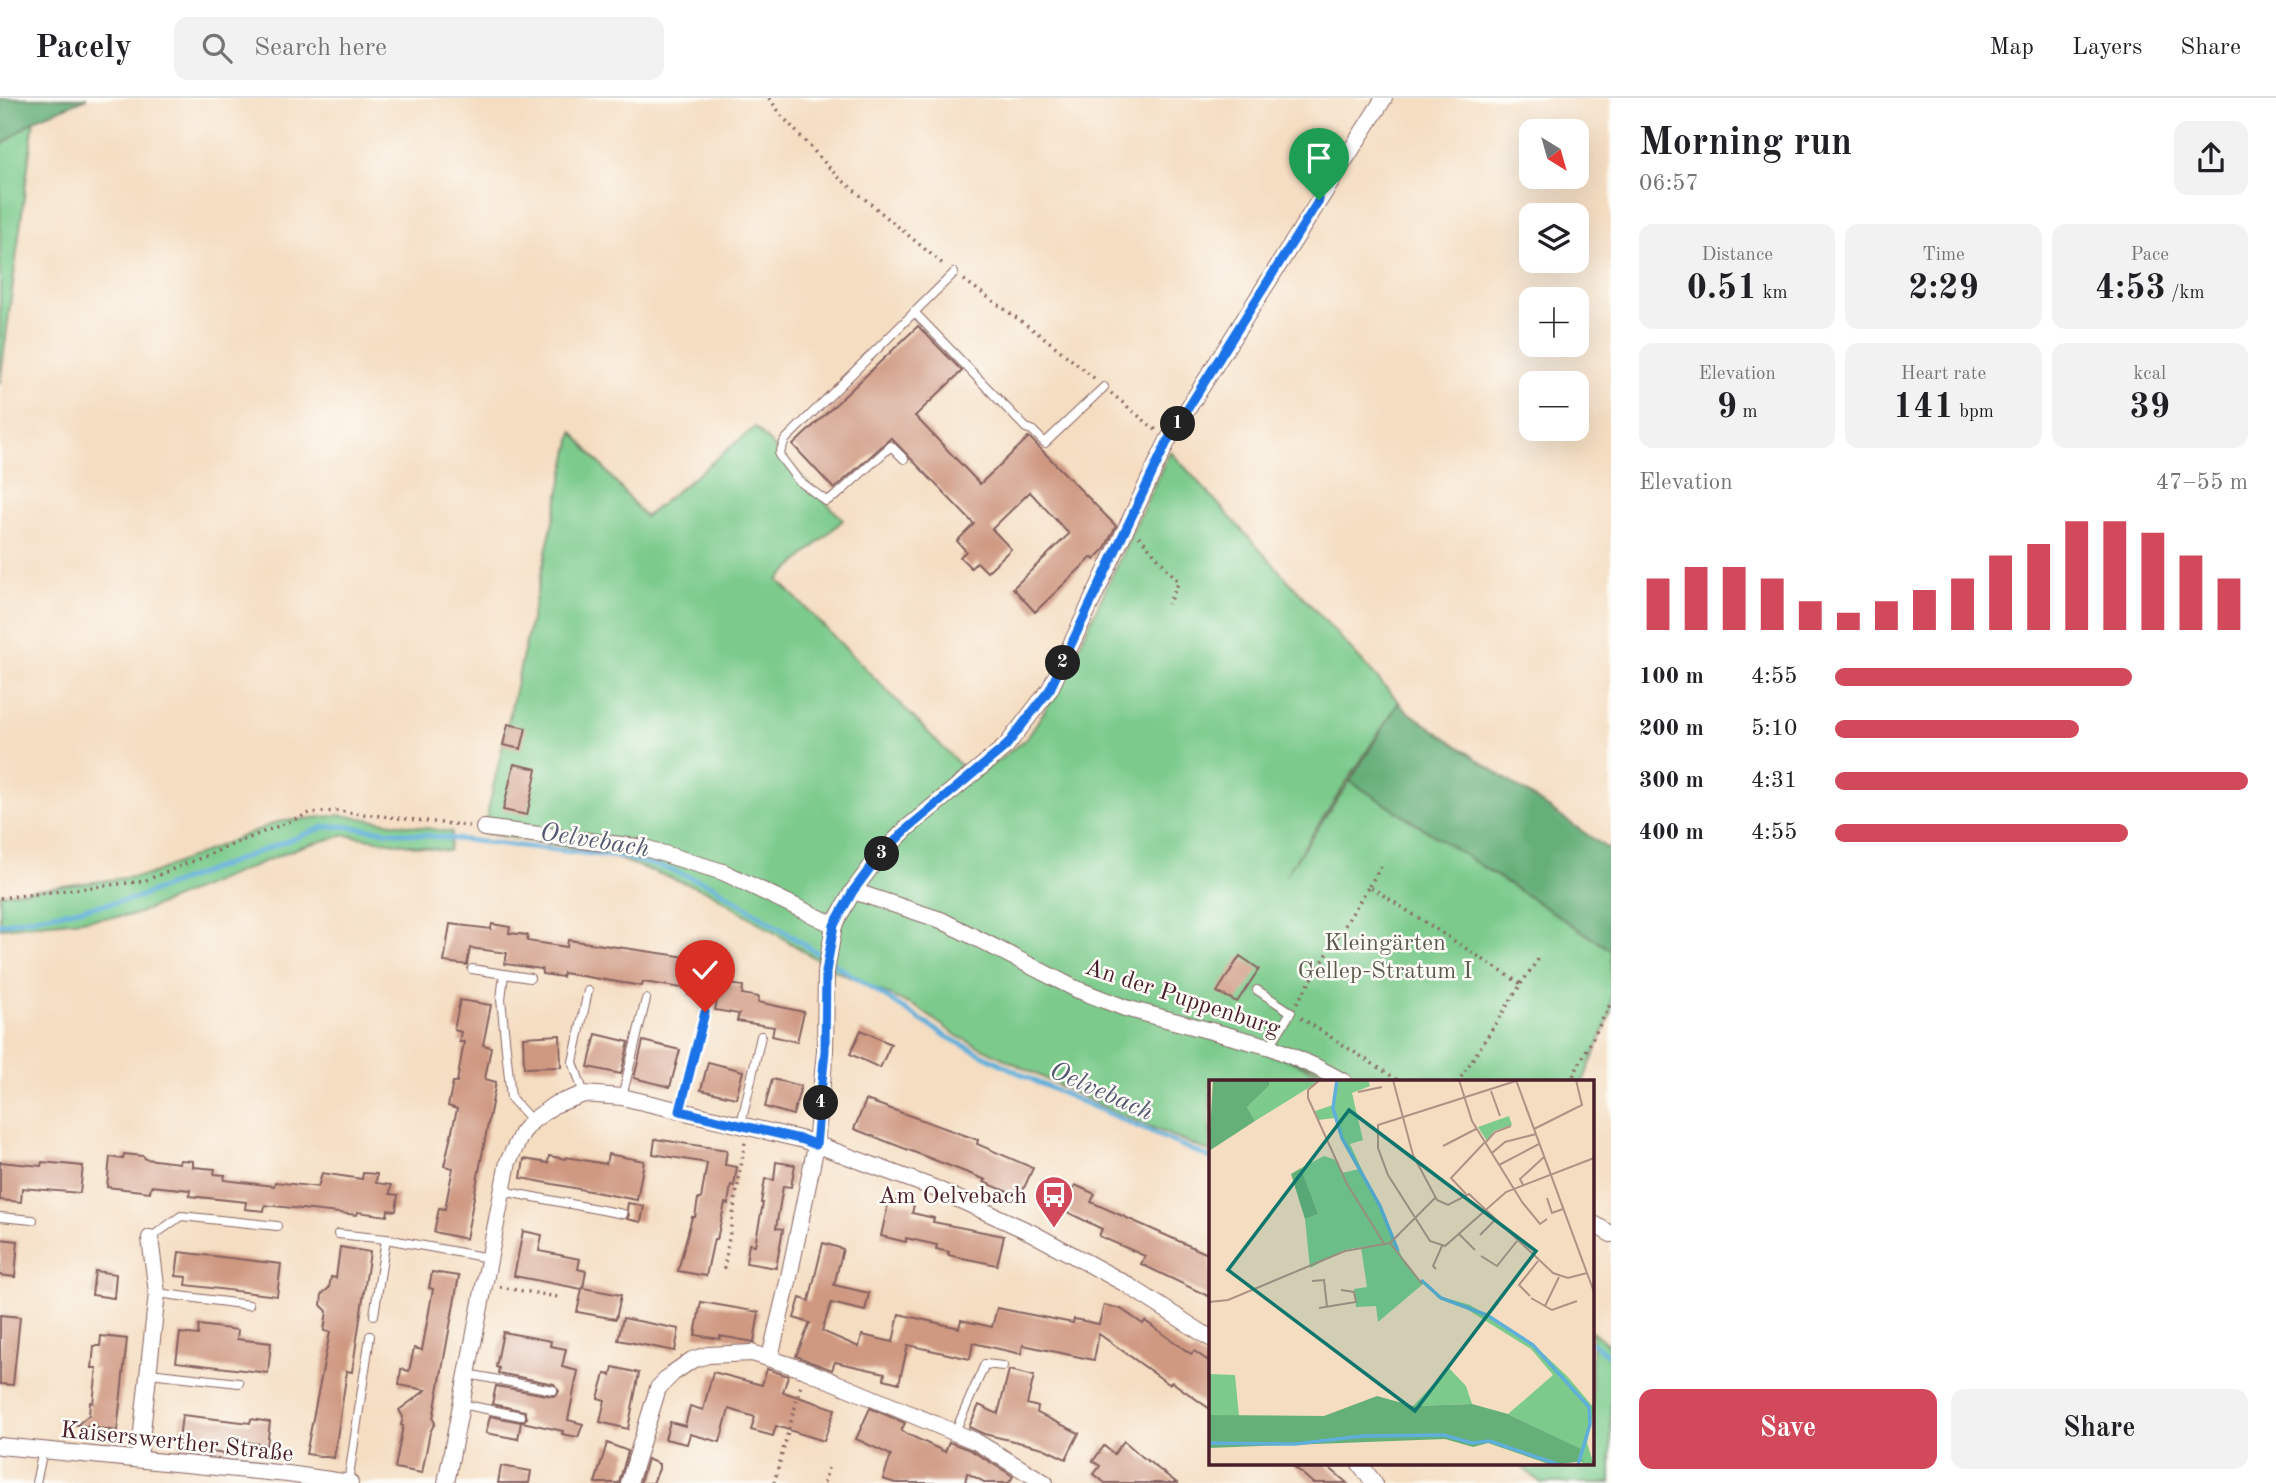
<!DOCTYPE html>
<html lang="en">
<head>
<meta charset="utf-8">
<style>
	:root { --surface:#fff; --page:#f2f2f2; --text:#202124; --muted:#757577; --line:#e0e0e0; --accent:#d1495b }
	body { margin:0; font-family:"Old Standard TT",serif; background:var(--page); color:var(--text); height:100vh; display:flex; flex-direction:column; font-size:26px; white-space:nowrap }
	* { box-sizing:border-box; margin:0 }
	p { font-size:23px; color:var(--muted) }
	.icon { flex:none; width:38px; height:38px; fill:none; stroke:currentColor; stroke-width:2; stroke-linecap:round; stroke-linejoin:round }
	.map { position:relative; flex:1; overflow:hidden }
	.details { display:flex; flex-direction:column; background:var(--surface); width:665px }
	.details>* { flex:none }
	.needle { width:46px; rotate:143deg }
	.fabs { position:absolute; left:1519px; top:21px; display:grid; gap:14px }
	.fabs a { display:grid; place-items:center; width:70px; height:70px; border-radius:14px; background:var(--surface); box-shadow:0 7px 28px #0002; font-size:35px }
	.pin { position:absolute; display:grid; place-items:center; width:60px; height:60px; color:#fff; margin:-72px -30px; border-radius:50% 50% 50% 0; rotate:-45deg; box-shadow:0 0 7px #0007 }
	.pin .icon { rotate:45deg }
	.km { position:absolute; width:35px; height:35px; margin:-18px; border-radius:50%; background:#222; color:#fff; font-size:19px; line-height:35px; text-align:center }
	.round { display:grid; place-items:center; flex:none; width:74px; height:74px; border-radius:14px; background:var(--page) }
	.overview { display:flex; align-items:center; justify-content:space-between; height:119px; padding:0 28px }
	h1 { font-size:38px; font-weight:700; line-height:52px }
	.figures { display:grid; grid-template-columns:repeat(3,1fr); gap:10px; height:119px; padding:7px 28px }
	.figures div { display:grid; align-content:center; border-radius:14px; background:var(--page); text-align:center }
	.figures b { font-size:35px; font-weight:700 }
	.figures small { font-size:19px; font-weight:400 }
	.figures p { font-size:19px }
	.chart { height:196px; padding:14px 28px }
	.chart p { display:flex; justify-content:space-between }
	.chart svg { width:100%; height:126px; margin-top:7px; stroke:var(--accent); stroke-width:6 }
	.button { display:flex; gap:14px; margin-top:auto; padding:14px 28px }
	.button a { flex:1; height:80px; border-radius:14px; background:var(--accent); color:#fff; font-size:28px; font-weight:700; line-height:80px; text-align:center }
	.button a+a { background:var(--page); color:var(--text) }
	ul { padding:0 28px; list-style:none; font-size:23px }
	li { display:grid; grid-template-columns:112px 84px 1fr; align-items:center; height:52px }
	li i { height:18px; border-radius:9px; background:var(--accent) }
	header { display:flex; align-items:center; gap:42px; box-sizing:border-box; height:98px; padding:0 35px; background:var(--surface); border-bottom:2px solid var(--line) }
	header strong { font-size:33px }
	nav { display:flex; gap:38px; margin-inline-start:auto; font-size:24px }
	.search { width:490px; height:63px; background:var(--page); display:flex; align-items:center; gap:18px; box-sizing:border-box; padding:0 24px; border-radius:14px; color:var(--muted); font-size:26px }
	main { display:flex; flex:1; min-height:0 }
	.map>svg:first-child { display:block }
</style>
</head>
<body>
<header>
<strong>Pacely</strong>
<div class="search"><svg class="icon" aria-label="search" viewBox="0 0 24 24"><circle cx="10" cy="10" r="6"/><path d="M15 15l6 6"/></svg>Search here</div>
<nav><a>Map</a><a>Layers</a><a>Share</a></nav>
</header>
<main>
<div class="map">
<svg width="1611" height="1385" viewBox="0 0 1611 1385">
	<rect width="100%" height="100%" fill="#fdfcf7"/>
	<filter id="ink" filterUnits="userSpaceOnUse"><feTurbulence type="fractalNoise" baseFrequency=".0143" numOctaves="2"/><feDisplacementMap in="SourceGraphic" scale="14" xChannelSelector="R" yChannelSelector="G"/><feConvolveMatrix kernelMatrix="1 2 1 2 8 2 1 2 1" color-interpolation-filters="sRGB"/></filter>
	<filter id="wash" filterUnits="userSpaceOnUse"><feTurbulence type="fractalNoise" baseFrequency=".00686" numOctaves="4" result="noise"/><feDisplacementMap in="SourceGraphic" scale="28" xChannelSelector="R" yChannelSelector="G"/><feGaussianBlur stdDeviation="1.57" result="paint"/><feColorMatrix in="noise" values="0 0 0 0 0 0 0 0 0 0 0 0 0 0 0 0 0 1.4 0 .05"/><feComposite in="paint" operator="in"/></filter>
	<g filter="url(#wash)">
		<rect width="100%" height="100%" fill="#f4ddc1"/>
		<g fill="#7ccb8c" stroke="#63755c" stroke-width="2">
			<polygon points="34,22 0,285 0,48"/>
			<polygon points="755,329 843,422 778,482 974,681 1026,641 1059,591 1170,353 1399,604 1285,778 1350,683 1611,852 1611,915 1583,984 1351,984 1265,951 1338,984 1210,984 1210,1054 1108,1011 957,938 918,910 832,871 710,794 599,754 483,735 573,334 645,419"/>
			<polygon points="341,717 452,734 449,753 345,737 300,749 134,817 0,830 0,796 148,777 277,724"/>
			<polygon points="1592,1233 1611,1249 1611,1385 1541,1385 1518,1366 1592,1366"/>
		</g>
		<g fill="#65af78" stroke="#586752" stroke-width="2">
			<polygon points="0,0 87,0 34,22 0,48"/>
			<polygon points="1399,604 1404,611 1611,753 1611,852 1350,683"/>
		</g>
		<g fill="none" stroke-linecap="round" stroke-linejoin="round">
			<g stroke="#5fafda" stroke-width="5">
				<polyline points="0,826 133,801 324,729 340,728 628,760 659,768 712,787 949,940 1039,985 1210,1060"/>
				<polyline points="1592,1245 1611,1259"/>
			</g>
		</g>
		<g id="blocks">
			<g fill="#cf9881">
				<polygon points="918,228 962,273 915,318 980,386 1029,339 1116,428 1104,452 1094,462 1092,459 1035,514 1013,490 1069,436 1030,394 992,431 1011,451 987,474 977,464 971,470 960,459 966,453 957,443 974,426 891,340 834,391 793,347"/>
				<polygon points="508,626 526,630 521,651 503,647"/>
				<polygon points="514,666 537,671 527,717 503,712"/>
				<polygon points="450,826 491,831 492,826 510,829 509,835 528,837 527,843 567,849 568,842 694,860 692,866 710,869 708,883 743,888 742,896 759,899 758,904 804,914 797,944 772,938 774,929 737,923 739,916 715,912 717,902 688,897 689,891 643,884 642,888 563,875 562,879 542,876 542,871 505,866 507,855 470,850 467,867 444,864"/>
				<polygon points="1240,858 1259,871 1237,904 1217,894"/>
				<polygon points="460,902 491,907 483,947 491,949 485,981 496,984 466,1141 434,1134 439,1110 445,1111 453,1070 444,1068 457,1011 448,1008 453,984 457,984 464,944 459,944 461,934 454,932"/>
				<polygon points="861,932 891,946 880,970 850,956"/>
				<polygon points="596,936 629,944 621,976 588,969"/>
				<polygon points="560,937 561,969 524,970 523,939"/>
				<polygon points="643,943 680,952 670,989 634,980"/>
				<polygon points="708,964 743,973 736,1000 701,992"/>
				<polygon points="772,981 801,988 793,1017 765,1009"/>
				<polygon points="866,1002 978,1042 977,1046 1033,1070 1020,1099 984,1084 986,1082 854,1031"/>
				<polygon points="655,1041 727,1052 725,1067 737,1069 734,1088 731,1087 728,1106 725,1105 717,1141 714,1141 706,1178 678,1173 692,1119 695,1119 698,1101 701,1101 707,1065 653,1056"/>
				<polygon points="124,1056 143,1058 146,1061 179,1065 180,1062 193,1063 193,1069 215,1071 214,1076 225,1077 224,1082 274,1088 275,1084 318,1089 322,1075 362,1081 363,1075 377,1076 376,1085 391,1087 390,1096 398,1097 396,1113 388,1112 387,1118 358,1114 357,1117 265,1107 264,1113 245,1111 246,1104 189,1098 190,1092 151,1088 150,1094 107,1089 110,1059 123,1061"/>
				<polygon points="608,1056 644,1063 637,1102 521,1080 524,1061 548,1065 549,1058 565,1061 566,1059 606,1066"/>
				<polygon points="0,1064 41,1068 42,1064 83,1068 80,1095 22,1090 21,1104 0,1102"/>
				<polygon points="776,1064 795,1067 791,1089 783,1088 776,1130 783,1131 776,1170 746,1165 749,1146 755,1147 763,1105 761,1105 765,1081 774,1082"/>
				<polygon points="1075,1087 1095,1096 1091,1104 1210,1157 1210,1199 1141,1166 1145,1158 1099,1138 1102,1131 1063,1112"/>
				<polygon points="889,1102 914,1107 912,1115 934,1120 933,1124 1004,1138 997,1167 948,1157 949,1154 936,1151 937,1147 906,1140 906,1144 881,1138"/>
				<polygon points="628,1105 644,1108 641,1124 627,1121 629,1117 627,1111"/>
				<polygon points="523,1133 542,1137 539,1153 580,1161 578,1171 586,1173 583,1190 621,1197 616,1221 577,1214 582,1191 514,1178"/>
				<polygon points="0,1141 18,1143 15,1179 0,1177"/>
				<polygon points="823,1145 843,1151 834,1187 869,1195 865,1213 831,1205 822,1233 859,1249 862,1237 893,1244 899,1216 959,1230 961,1222 992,1229 997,1210 1073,1225 1074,1221 1099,1226 1104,1207 1121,1211 1143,1226 1145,1223 1191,1256 1194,1253 1210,1264 1210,1311 1172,1284 1169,1286 1099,1236 1094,1262 1023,1247 1021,1256 973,1245 970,1261 908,1247 899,1285 884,1281 885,1275 835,1264 832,1272 796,1258 810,1225 794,1220 800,1200 809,1203"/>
				<polygon points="340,1149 370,1154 352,1274 347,1273 334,1360 306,1356 330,1234 324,1233 327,1213 321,1207 322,1196 329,1190 331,1179 336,1180"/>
				<polygon points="179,1154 281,1166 277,1198 186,1187 187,1179 176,1178"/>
				<polygon points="95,1173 116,1176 114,1200 92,1197"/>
				<polygon points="432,1174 459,1178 433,1321 435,1325 430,1334 422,1375 395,1370 403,1328 401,1327 403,1319 399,1312 426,1292 399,1287 401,1271 409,1273 414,1250 422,1252 433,1191 429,1190"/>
				<polygon points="701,1204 759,1214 754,1244 720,1238 720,1241 695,1237"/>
				<polygon points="0,1217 20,1219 13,1287 0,1286"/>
				<polygon points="623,1220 679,1231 675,1253 618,1242"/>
				<polygon points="199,1227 238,1232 237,1241 271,1245 268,1275 176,1264 180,1235 198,1237"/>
				<polygon points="503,1234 551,1243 550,1248 566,1251 562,1269 578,1273 568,1322 583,1326 578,1339 562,1336 563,1333 522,1324 527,1320 525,1313 492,1306 496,1288 552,1298 557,1297 559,1293 554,1286 498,1275 499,1270 496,1269"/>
				<polygon points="101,1238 127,1241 117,1333 77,1327 89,1317 90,1304 93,1305 97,1270 92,1270 94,1248 100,1248"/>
				<polygon points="613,1269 639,1275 628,1331 600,1324 605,1302 598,1300 605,1276 611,1277"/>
				<polygon points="767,1271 788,1278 783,1294 835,1311 824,1343 776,1328 773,1338 751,1332 755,1319 729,1311 720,1344 690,1336 687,1346 665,1341 670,1324 685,1328 690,1308 703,1312 713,1274 762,1287"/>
				<polygon points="1009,1272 1034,1278 1027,1306 1038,1309 1037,1315 1079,1335 1066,1361 1043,1350 984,1336 969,1329 979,1307 998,1316"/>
				<polygon points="870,1310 905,1325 901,1333 945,1354 949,1344 970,1352 1013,1378 1009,1385 986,1385 967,1375 965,1385 895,1385 883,1381 891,1357 856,1341"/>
				<polygon points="182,1317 250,1325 251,1321 270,1324 267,1347 228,1342 226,1356 178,1350"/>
				<polygon points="490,1318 521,1324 518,1341 486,1335"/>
				<polygon points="1124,1343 1140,1357 1177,1385 1105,1385 1094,1376 1100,1368 1093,1363 1104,1348 1114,1356"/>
				<polygon points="607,1345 628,1353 619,1385 595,1385"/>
				<polygon points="647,1361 659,1366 659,1371 653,1385 640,1385"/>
				<polygon points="1291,1366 1325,1366 1347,1385 1313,1385"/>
				<polygon points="501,1368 531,1373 529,1385 498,1385"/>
			</g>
		</g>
	</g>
	<g filter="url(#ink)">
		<use href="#blocks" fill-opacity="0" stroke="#866260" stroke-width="2"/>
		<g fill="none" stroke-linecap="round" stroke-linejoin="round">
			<g stroke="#866260" stroke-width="10">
				<g id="lane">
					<polyline points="914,214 1026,330 1032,332 1045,345 1104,289"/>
					<polyline points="904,361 891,348 837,397 826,403 798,382 779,357 785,342 954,175"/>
					<polyline points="472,871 504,876 501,901 511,1000 532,1023"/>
					<polyline points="504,876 530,880"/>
					<polyline points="1257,892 1291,914 1269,949"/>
					<polyline points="584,996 573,964 588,893"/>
					<polyline points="622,999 646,901"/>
					<polyline points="680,1013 705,914"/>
					<polyline points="741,1026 761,938"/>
					<polyline points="502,1093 623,1116"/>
					<polyline points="0,1119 33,1122"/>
					<polyline points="338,1136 386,1141 489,1160"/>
					<polyline points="150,1140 181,1118 277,1128"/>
					<polyline points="157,1195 249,1207"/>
					<polyline points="374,1217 386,1141"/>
					<polyline points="149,1275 239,1285"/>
					<polyline points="467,1276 553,1292"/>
					<polyline points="461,1306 521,1318"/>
					<polyline points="955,1334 985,1266 1003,1268"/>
					<polyline points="36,1385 43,1352"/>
					<polyline points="348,1385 370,1238"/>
				</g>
			</g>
			<g stroke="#866260" stroke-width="18">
				<g id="street">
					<polyline points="484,730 645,750 723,774 834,827"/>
					<polyline points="853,793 941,822 1076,891 1125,910 1271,949 1316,969 1344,984"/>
					<polyline points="1592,1125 1611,1136"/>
					<polyline points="770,1259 788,1184 816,1047 825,953 826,874 834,827 853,793 876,762 907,730 1006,648 1050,591 1168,342 1384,0"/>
					<polyline points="0,1348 288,1376 350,1385"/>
					<polyline points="139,1361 157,1195 150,1140"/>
					<polyline points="1360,1366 1374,1385"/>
					<polyline points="446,1385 508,1064 522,1035 532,1023 554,1007 584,996 622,999 804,1042 934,1090 1032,1135 1126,1186 1210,1240"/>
					<polyline points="629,1385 658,1290 673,1275 692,1262 708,1257 752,1255 805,1272 975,1343 1045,1385"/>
				</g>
			</g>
			<g stroke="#866260" stroke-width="3.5" stroke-dasharray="2 5" stroke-linecap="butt">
				<polyline points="769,0 782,18 836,77 944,167"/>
				<polyline points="964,182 1046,241 1095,281"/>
				<polyline points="1111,295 1157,333"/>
				<polyline points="1139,438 1176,481 1178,486 1168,506"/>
				<polyline points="1369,788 1383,765"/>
				<polyline points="0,800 144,783 310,715 337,713 469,728"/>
				<polyline points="1521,886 1539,860"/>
				<polyline points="1297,905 1369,788 1521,886 1458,984"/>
				<polyline points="1301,920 1401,984"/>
				<polyline points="1570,984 1611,905"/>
				<polyline points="724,1171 745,1044"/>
				<polyline points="500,1189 558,1199"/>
				<polyline points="774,1385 801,1287"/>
				<polyline points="824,1385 828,1370"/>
			</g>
			<use href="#lane" stroke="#fff" stroke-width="8"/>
			<use href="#street" stroke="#fff" stroke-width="16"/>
		</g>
	</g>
	<g fill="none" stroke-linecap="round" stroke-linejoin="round" filter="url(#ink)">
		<g stroke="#fff" stroke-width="14">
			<polyline id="route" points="705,914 680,1013 804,1042 816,1047 825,953 826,874 834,827 853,793 876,762 908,730 1006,648 1050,591 1168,342 1319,102"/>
		</g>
		<use href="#route" stroke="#1a73e8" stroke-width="9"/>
	</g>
	<defs>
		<g id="bus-pin" transform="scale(2.0125)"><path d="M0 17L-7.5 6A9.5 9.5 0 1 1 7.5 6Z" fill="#d1495b" stroke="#fdfcf7"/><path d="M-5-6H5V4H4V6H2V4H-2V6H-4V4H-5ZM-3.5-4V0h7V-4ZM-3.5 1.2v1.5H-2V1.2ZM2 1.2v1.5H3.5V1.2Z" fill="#fff"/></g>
	</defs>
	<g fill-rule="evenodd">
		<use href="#bus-pin" x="1054" y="1097"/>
	</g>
	<g text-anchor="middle" stroke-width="5" stroke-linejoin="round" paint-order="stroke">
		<g font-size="24" fill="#5c5b4d" stroke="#fdfcf7">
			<text x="1385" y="852">Kleingärten<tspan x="1385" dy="28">Gellep-Stratum I</tspan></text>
		</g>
		<g font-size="24" fill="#4a1f2b" stroke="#fdfcf7">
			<text transform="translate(1183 899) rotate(18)" y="8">An der Puppenburg</text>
			<text transform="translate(177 1343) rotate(6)" y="8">Kaiserswerther Straße</text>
		</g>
		<g font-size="24" fill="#4a1f2b" stroke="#fdfcf7" text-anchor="end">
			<text x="1027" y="1105">Am Oelvebach</text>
		</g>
		<g font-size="26" font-style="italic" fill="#525971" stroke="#fdfcf7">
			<text transform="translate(595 741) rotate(9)" y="9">Oelvebach</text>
			<text transform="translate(1102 992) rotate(24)" y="9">Oelvebach</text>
		</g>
	</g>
	<g transform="translate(1209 982)">
		<rect width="385" height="385" fill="#f4ddc1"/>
		<path d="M 60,0 L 112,0 L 46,41 L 38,27 L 60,6 ZM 129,0 L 159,0 L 161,6 L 143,13 L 154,60 L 141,64 L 193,177 L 214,204 L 169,242 L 167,226 L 147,227 L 145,209 L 158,207 L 152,167 L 135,170 L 101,188 L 96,139 L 109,134 L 92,88 L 115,76 L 127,80 L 133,93 L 150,89 L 133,61 L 126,38 L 109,40 L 106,31 L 124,25 ZM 300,36 L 303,45 L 285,51 L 278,61 L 269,47 ZM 219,205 L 230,216 L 261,225 L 323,263 L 359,297 L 385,328 L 378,363 L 385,385 L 373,385 L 371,369 L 299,334 L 344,295 L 322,269 L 256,228 L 229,218 ZM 240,288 L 257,306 L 263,324 L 204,326 ZM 0,294 L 26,295 L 30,336 L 0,335 Z" fill="#7ccb8c"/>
		<path d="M 4,0 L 60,0 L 60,6 L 38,27 L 46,41 L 0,71 ZM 92,88 L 109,134 L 96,139 L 82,94 ZM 168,316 L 204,326 L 263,324 L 299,334 L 372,369 L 370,377 L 375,381 L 343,385 L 279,363 L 264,367 L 236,359 L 0,368 L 0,335 L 115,336 Z" fill="#65af78"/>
		<path fill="none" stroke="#5fafda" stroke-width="3.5" d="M 128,0 L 124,28 L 133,58 L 171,126 L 189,171M 212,200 L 232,218 L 278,235 L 324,265 L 380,327 L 381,344 L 369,385M 0,363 L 86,364 L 154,356 L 235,355 L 263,363 L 281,361 L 351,385"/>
		<path fill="none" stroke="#b09185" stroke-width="2" d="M 111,0 L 99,10 L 99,18 L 138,104 L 176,165M 184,0 L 204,75 L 228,120 L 239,125 L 260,114 L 344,193 L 359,198 L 378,193M 250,0 L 263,41 L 313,122 L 331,144 L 338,139M 307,0 L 385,212M 310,0 L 169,45 L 169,68 L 179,95 L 221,161 L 236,166 L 297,112 L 385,78M 282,11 L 291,36M 149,12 L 173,7M 325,49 L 373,25 L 367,0M 276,63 L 286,52 L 302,46M 234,66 L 267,49M 283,73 L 296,62 L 327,54M 290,85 L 330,64M 314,105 L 311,99 L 335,77M 257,114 L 242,98 L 276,62M 338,118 L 343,133 L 354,129M 250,154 L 266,170M 271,155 L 286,140M 181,163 L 213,204M 272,176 L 288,186 L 308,161M 227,189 L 224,186 L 233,166M 103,201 L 115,200 L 118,227M 321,216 L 310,205 L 329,181M 322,218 L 343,230 L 368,221M 0,222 L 19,220 L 136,171 L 181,163 L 226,118M 336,226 L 350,197M 110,228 L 147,222 L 145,212 L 132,210"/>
		<path fill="#0f766e" fill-opacity="0.15" stroke="#0f766e" stroke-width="3.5" d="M 140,30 L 327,171 L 206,331 L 19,190 Z"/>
		<rect width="385" height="385" fill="none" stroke="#4a1f2b" stroke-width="3.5"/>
	</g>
</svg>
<div class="fabs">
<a><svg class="needle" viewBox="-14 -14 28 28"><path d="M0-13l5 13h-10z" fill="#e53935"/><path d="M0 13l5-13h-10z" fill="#757577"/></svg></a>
<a><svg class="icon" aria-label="layers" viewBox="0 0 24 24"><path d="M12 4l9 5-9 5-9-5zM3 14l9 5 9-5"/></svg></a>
<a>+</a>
<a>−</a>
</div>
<div class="pin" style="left:1319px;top:102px;background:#1e9e55"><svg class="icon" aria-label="arrive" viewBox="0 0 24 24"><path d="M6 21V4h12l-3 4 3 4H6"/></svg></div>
<div class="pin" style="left:705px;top:914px;background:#d93025"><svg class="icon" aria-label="check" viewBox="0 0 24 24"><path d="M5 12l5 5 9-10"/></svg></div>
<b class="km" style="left:1178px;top:326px">1</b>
<b class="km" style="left:1063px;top:565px">2</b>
<b class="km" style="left:882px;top:756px">3</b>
<b class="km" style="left:821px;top:1005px">4</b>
</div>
<section class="details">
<div class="overview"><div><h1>Morning run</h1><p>06:57</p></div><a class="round"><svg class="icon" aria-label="share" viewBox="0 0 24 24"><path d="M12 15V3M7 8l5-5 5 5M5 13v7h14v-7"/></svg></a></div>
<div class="figures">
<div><p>Distance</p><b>0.51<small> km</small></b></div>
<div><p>Time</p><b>2:29</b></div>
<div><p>Pace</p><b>4:53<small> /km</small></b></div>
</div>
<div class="figures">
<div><p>Elevation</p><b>9<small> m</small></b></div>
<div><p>Heart rate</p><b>141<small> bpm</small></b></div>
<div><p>kcal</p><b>39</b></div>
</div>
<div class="chart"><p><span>Elevation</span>47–55 m</p>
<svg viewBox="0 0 160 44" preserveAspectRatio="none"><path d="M5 44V26M15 44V22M25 44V22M35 44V26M45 44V34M55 44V38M65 44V34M75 44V30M85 44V26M95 44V18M105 44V14M115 44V6M125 44V6M135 44V10M145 44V18M155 44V26"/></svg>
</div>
<ul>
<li><b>100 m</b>4:55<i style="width:72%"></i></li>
<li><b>200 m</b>5:10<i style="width:59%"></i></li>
<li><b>300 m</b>4:31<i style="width:100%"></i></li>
<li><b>400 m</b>4:55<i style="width:71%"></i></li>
</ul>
<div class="button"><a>Save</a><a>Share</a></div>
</section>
</main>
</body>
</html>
